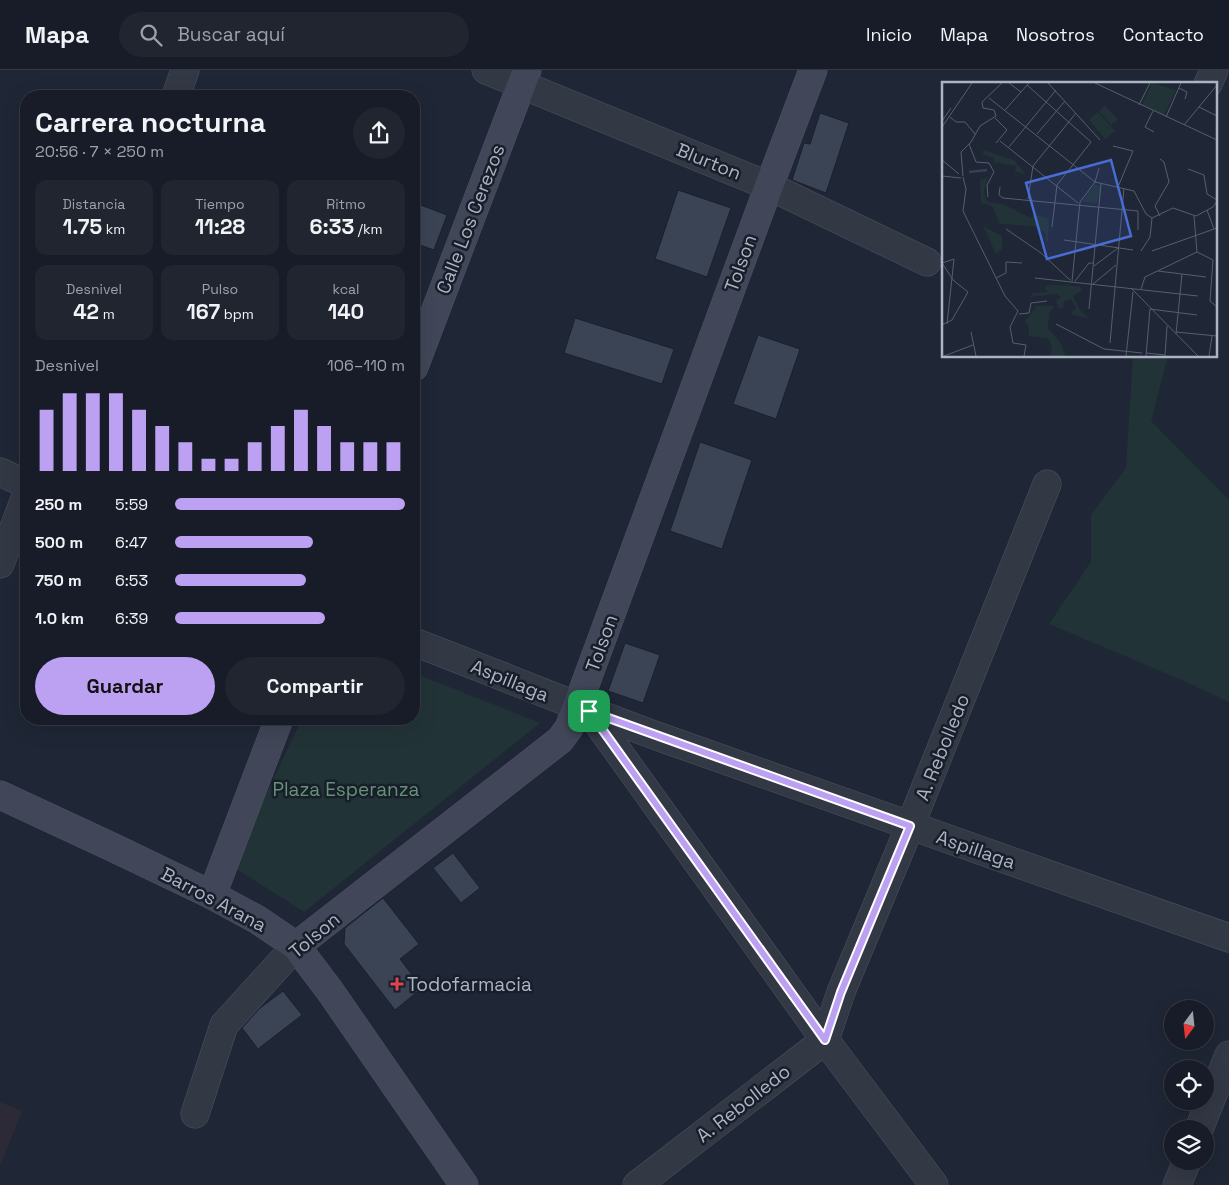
<!DOCTYPE html>
<html lang="es">
<head>
<meta charset="utf-8">
<style>
	:root { --surface:#171c28; --page:#202530; --text:#f1f3f6; --muted:#9ea1a8; --line:#363a45; --accent:#bca0f2 }
	body { margin:0; font-family:"Space Grotesk",sans-serif; background:var(--page); color:var(--text); height:100vh; display:flex; flex-direction:column; font-size:19px; white-space:nowrap }
	* { box-sizing:border-box; margin:0 }
	p { font-size:16px; color:var(--muted) }
	.icon { flex:none; width:28px; height:28px; fill:none; stroke:currentColor; stroke-width:2; stroke-linecap:round; stroke-linejoin:round }
	.map { position:relative; flex:1; overflow:hidden }
	.details { position:absolute; left:20px; top:20px; width:400px; height:635px; display:flex; flex-direction:column; background:var(--surface); border-radius:20px; box-shadow:0 5px 20px #0002,0 0 0 1px var(--line) }
	.details>* { flex:none }
	.needle { width:32px; rotate:195deg }
	.buttons { position:absolute; left:1164px; top:930px; display:grid; gap:10px }
	.buttons a { display:grid; place-items:center; width:50px; height:50px; border-radius:50%; background:var(--surface); box-shadow:0 5px 20px #0002,0 0 0 1px var(--line); font-size:25px }
	.pin { position:absolute; display:grid; place-items:center; width:42px; height:42px; color:#fff; margin:-21px; border-radius:10px; box-shadow:0 2px 8px #0006 }
	.round { display:grid; place-items:center; flex:none; width:52px; height:52px; border-radius:26px; background:var(--page) }
	.summary { display:flex; align-items:center; justify-content:space-between; height:85px; padding:0 15px }
	h1 { font-size:28px; font-weight:600; line-height:38px }
	.metrics { display:grid; grid-template-columns:repeat(3,1fr); gap:8px; height:85px; padding:5px 15px }
	.metrics div { display:grid; align-content:center; border-radius:12px; background:var(--page); text-align:center }
	.metrics b { font-size:21px; font-weight:600 }
	.metrics small { font-size:14px; font-weight:400 }
	.metrics p { font-size:14px }
	.chart { height:140px; padding:10px 15px }
	.chart p { display:flex; justify-content:space-between }
	.chart svg { width:100%; height:90px; margin-top:5px; stroke:var(--accent); stroke-width:6 }
	.action { display:flex; gap:10px; margin-top:auto; padding:10px 15px }
	.action a { flex:1; height:58px; border-radius:30px; background:var(--accent); color:#111; font-size:20px; font-weight:600; line-height:58px; text-align:center }
	.action a+a { background:var(--page); color:var(--text) }
	ul { padding:0 15px; list-style:none; font-size:16px }
	li { display:grid; grid-template-columns:80px 60px 1fr; align-items:center; height:38px }
	li i { height:12px; border-radius:6px; background:var(--accent) }
	header { display:flex; align-items:center; gap:30px; box-sizing:border-box; height:70px; padding:0 25px; background:var(--surface); border-bottom:1px solid var(--line) }
	header strong { font-size:24px }
	nav { display:flex; gap:28px; margin-inline-start:auto; font-size:18px }
	.search { width:350px; height:45px; background:var(--page); display:flex; align-items:center; gap:12px; box-sizing:border-box; padding:0 18px; border-radius:28px; color:var(--muted); font-size:19px }
	.map>svg:first-child { display:block }
</style>
</head>
<body>
<header>
<strong>Mapa</strong>
<div class="search"><svg class="icon" aria-label="search" viewBox="0 0 24 24"><circle cx="10" cy="10" r="6"/><path d="M15 15l6 6"/></svg>Buscar aquí</div>
<nav><a>Inicio</a><a>Mapa</a><a>Nosotros</a><a>Contacto</a></nav>
</header>
<div class="map">
<svg width="1229" height="1115" viewBox="0 0 1229 1115">
	<rect width="100%" height="100%" fill="#1f2635"/>
	<polygon fill="#2d2a37" points="0,1032 22,1041 0,1096"/>
	<g fill="#223337">
		<polygon points="1133,286 1168,286 1151,351 1229,430 1229,632 1182,610 1049,554 1091,492 1091,445 1126,398"/>
		<polygon points="414,603 540,653 304,842 232,796 302,649 414,649"/>
	</g>
	<g fill="#3b4455" stroke="#1a202c">
		<polygon points="820,43 849,53 826,123 792,110 804,73 810,74"/>
		<polygon points="678,120 731,138 707,207 655,189"/>
		<polygon points="418,134 447,145 434,180 414,173 414,147"/>
		<polygon points="575,248 674,279 662,314 564,283"/>
		<polygon points="758,265 800,279 776,349 733,334"/>
		<polygon points="700,372 752,390 722,479 670,461"/>
		<polygon points="625,573 660,585 643,633 608,621"/>
		<polygon points="453,783 480,818 461,833 433,798"/>
		<polygon points="383,828 419,874 400,889 422,918 395,940 344,874 345,858"/>
		<polygon points="283,921 302,945 258,979 242,958 260,938"/>
	</g>
	<g fill="none" stroke-linecap="round" stroke-linejoin="round">
		<g stroke="#4d5361" stroke-width="29">
			<g id="street">
				<polyline points="486,0 769,116 927,192"/>
				<polyline points="1208,14 1214,0"/>
				<polyline points="176,26 185,0"/>
				<polyline points="0,402 26,414"/>
				<polyline points="0,494 26,426"/>
				<path d="M 414,572 C 498,604 582,639 668,670 L 1229,868"/>
				<polyline points="589,641 825,970 934,1115"/>
				<polyline points="195,1044 224,955 296,876"/>
				<polyline points="1199,1059 1229,985"/>
				<polyline points="637,1115 825,970 841,922 910,756 1047,414"/>
				<polyline points="1177,1115 1187,1091"/>
			</g>
		</g>
		<g stroke="#4d5361" stroke-width="29">
			<g id="secondary">
				<polyline points="414,297 527,0"/>
				<polyline points="0,725 112,777 212,825 258,850 296,876 330,921 464,1115"/>
				<polyline points="212,825 279,649"/>
				<polyline points="296,876 560,670 569,658 769,116 813,0"/>
			</g>
		</g>
		<use href="#street" stroke="#333845" stroke-width="28"/>
		<use href="#secondary" stroke="#414758" stroke-width="28"/>
	</g>
	<g fill="none" stroke-linecap="round" stroke-linejoin="round">
		<g stroke="#fff" stroke-width="10">
			<polygon id="route" points="589,641 910,756 841,922 825,970"/>
		</g>
		<use href="#route" stroke="#bca0f2" stroke-width="6"/>
	</g>
	<path fill="#e0444e" stroke="#181e2a" stroke-width="2" d="M394.5 906.5h5v5h5v5h-5v5h-5v-5h-5v-5h5z"/>
	<g text-anchor="middle" stroke-width="5" stroke-linejoin="round" paint-order="stroke">
		<g font-size="19" fill="#acb3c3" stroke="#181e2a">
			<text transform="translate(709 91) rotate(22)" y="7">Blurton</text>
			<text transform="translate(470 149) rotate(-69)" y="7">Calle Los Cerezos</text>
			<text transform="translate(740 193) rotate(-70)" y="7">Tolson</text>
			<text transform="translate(601 573) rotate(-70)" y="7">Tolson</text>
			<text transform="translate(510 610) rotate(22)" y="7">Aspillaga</text>
			<text transform="translate(942 677) rotate(-68)" y="7">A. Rebolledo</text>
			<text transform="translate(976 779) rotate(19)" y="7">Aspillaga</text>
			<text transform="translate(214 829) rotate(28)" y="7">Barros Arana</text>
			<text transform="translate(314 865) rotate(-40)" y="7">Tolson</text>
			<text transform="translate(743 1033) rotate(-38)" y="7">A. Rebolledo</text>
		</g>
		<g font-size="19" fill="#659274" stroke="#181e2a">
			<text x="346" y="726">Plaza Esperanza</text>
		</g>
		<g font-size="19" fill="#acb3c3" stroke="#181e2a" text-anchor="start">
			<text x="407" y="921">Todofarmacia</text>
		</g>
	</g>
	<g transform="translate(942 12)">
		<rect width="275" height="275" fill="#1f2635"/>
		<path d="M 210,1 L 234,8 L 222,33 L 200,23 ZM 163,23 L 176,38 L 169,43 L 157,29 ZM 156,30 L 173,49 L 163,57 L 147,38 ZM 41,68 L 72,78 L 84,93 L 73,89 L 74,84 L 52,80 L 51,76 L 41,72 ZM 46,95 L 42,108 L 44,119 L 63,123 L 89,136 L 92,133 L 107,136 L 106,159 L 104,159 L 104,151 L 91,144 L 58,142 L 50,124 L 39,121 L 38,98 ZM 153,102 L 159,104 L 155,121 L 140,120 ZM 44,142 L 44,146 L 60,154 L 60,167 L 54,172 L 42,146 ZM 106,203 L 138,204 L 140,208 L 131,214 L 138,228 L 148,237 L 129,232 L 134,226 L 129,217 L 122,219 L 121,227 L 116,225 L 114,219 L 119,215 L 115,212 L 88,215 L 91,211 L 106,210 L 103,206 ZM 94,224 L 113,224 L 107,231 L 106,246 L 118,260 L 124,274 L 107,274 L 110,267 L 106,256 L 87,254 L 87,244 L 83,240 Z" fill="#223337"/>
		<path fill="none" stroke="#33405c" stroke-width="2.5" d="M 27,90 L 45,88"/>
		<path fill="none" stroke="#575e6e" stroke-width="1" d="M 67,1 L 79,10M 106,1 L 158,58M 153,1 L 275,58M 85,3 L 149,60 L 115,103 L 110,145M 237,6 L 245,10 L 243,17M 47,16 L 153,100 L 192,109 L 204,132 L 210,136M 197,23 L 208,1M 257,25 L 275,34M 63,28 L 87,1M 211,29 L 203,45 L 212,50M 8,35 L 14,40 L 23,40 L 33,52M 224,35 L 239,1M 53,36 L 65,48 L 54,61M 0,39 L 9,26M 242,43 L 275,3M 0,45 L 30,1M 95,52 L 123,19M 58,59 L 136,121M 27,62 L 34,80 L 47,81 L 52,90 L 45,103 L 46,115M 171,64 L 191,69 L 176,105M 67,65 L 114,8M 0,78 L 17,92M 246,87 L 262,93 L 265,112 L 275,118M 0,94 L 19,96M 21,94 L 19,70 L 29,60 L 38,44 L 54,34 L 52,28 L 41,26 L 40,20 L 60,1M 21,95 L 24,107 L 21,129 L 63,214 L 76,229 L 68,245 L 71,261 L 84,263 L 82,274M 58,105 L 57,113 L 61,116 L 196,129 L 196,148M 86,117 L 91,84 L 134,31M 265,128 L 272,147M 218,134 L 213,124 L 227,100 L 222,80 L 218,77M 252,134 L 255,170M 210,136 L 231,126 L 254,134 L 271,125 L 275,119M 64,147 L 99,171 L 128,198M 122,158 L 191,168M 199,169 L 208,155 L 210,136M 210,169 L 275,146M 255,170 L 271,178 L 268,219 L 275,225M 0,181 L 11,198 L 26,210 L 10,238 L 0,243M 0,181 L 12,177 L 5,242M 152,184 L 176,166M 216,189 L 264,195M 54,196 L 64,191 L 64,180 L 80,181M 93,196 L 256,214M 130,199 L 138,120 L 153,100 L 157,86M 133,199 L 147,181 L 151,181M 151,202 L 174,183M 189,206 L 256,274M 199,207 L 203,195 L 255,170M 147,227 L 159,102M 77,232 L 87,231 L 89,221 L 105,219M 114,242 L 162,267 L 200,271M 29,250 L 34,274M 234,250 L 275,254M 234,252 L 240,192M 168,261 L 182,106M 204,271 L 223,273M 2,274 L 31,263M 184,274 L 191,210M 204,274 L 208,227 L 255,233M 223,274 L 225,244M 267,274 L 270,254"/>
		<path fill="#486cd2" fill-opacity="0.15" stroke="#486cd2" stroke-width="2.5" d="M 169,78 L 189,154 L 105,177 L 84,101 Z"/>
		<rect width="275" height="275" fill="none" stroke="#acb3c3" stroke-width="2.5"/>
	</g>
</svg>
<div class="buttons">
<a><svg class="needle" viewBox="-14 -14 28 28"><path d="M0-13l5 13h-10z" fill="#e53935"/><path d="M0 13l5-13h-10z" fill="#9ea1a8"/></svg></a>
<a><svg class="icon" aria-label="locate" viewBox="0 0 24 24"><circle cx="12" cy="12" r="6"/><path d="M12 2v4M12 18v4M2 12h4M18 12h4"/></svg></a>
<a><svg class="icon" aria-label="layers" viewBox="0 0 24 24"><path d="M12 4l9 5-9 5-9-5zM3 14l9 5 9-5"/></svg></a>
</div>
<div class="pin" style="left:589px;top:641px;background:#1e9e55"><svg class="icon" aria-label="arrive" viewBox="0 0 24 24"><path d="M6 21V4h12l-3 4 3 4H6"/></svg></div>
<section class="details">
<div class="summary"><div><h1>Carrera nocturna</h1><p>20:56 · 7 × 250 m</p></div><a class="round"><svg class="icon" aria-label="share" viewBox="0 0 24 24"><path d="M12 15V3M7 8l5-5 5 5M5 13v7h14v-7"/></svg></a></div>
<div class="metrics">
<div><p>Distancia</p><b>1.75<small> km</small></b></div>
<div><p>Tiempo</p><b>11:28</b></div>
<div><p>Ritmo</p><b>6:33<small> /km</small></b></div>
</div>
<div class="metrics">
<div><p>Desnivel</p><b>42<small> m</small></b></div>
<div><p>Pulso</p><b>167<small> bpm</small></b></div>
<div><p>kcal</p><b>140</b></div>
</div>
<div class="chart"><p><span>Desnivel</span>106–110 m</p>
<svg viewBox="0 0 160 44" preserveAspectRatio="none"><path d="M5 44V14M15 44V6M25 44V6M35 44V6M45 44V14M55 44V22M65 44V30M75 44V38M85 44V38M95 44V30M105 44V22M115 44V14M125 44V22M135 44V30M145 44V30M155 44V30"/></svg>
</div>
<ul>
<li><b>250 m</b>5:59<i style="width:100%"></i></li>
<li><b>500 m</b>6:47<i style="width:60%"></i></li>
<li><b>750 m</b>6:53<i style="width:57%"></i></li>
<li><b>1.0 km</b>6:39<i style="width:65%"></i></li>
</ul>
<div class="action"><a>Guardar</a><a>Compartir</a></div>
</section>
</div>
</body>
</html>
